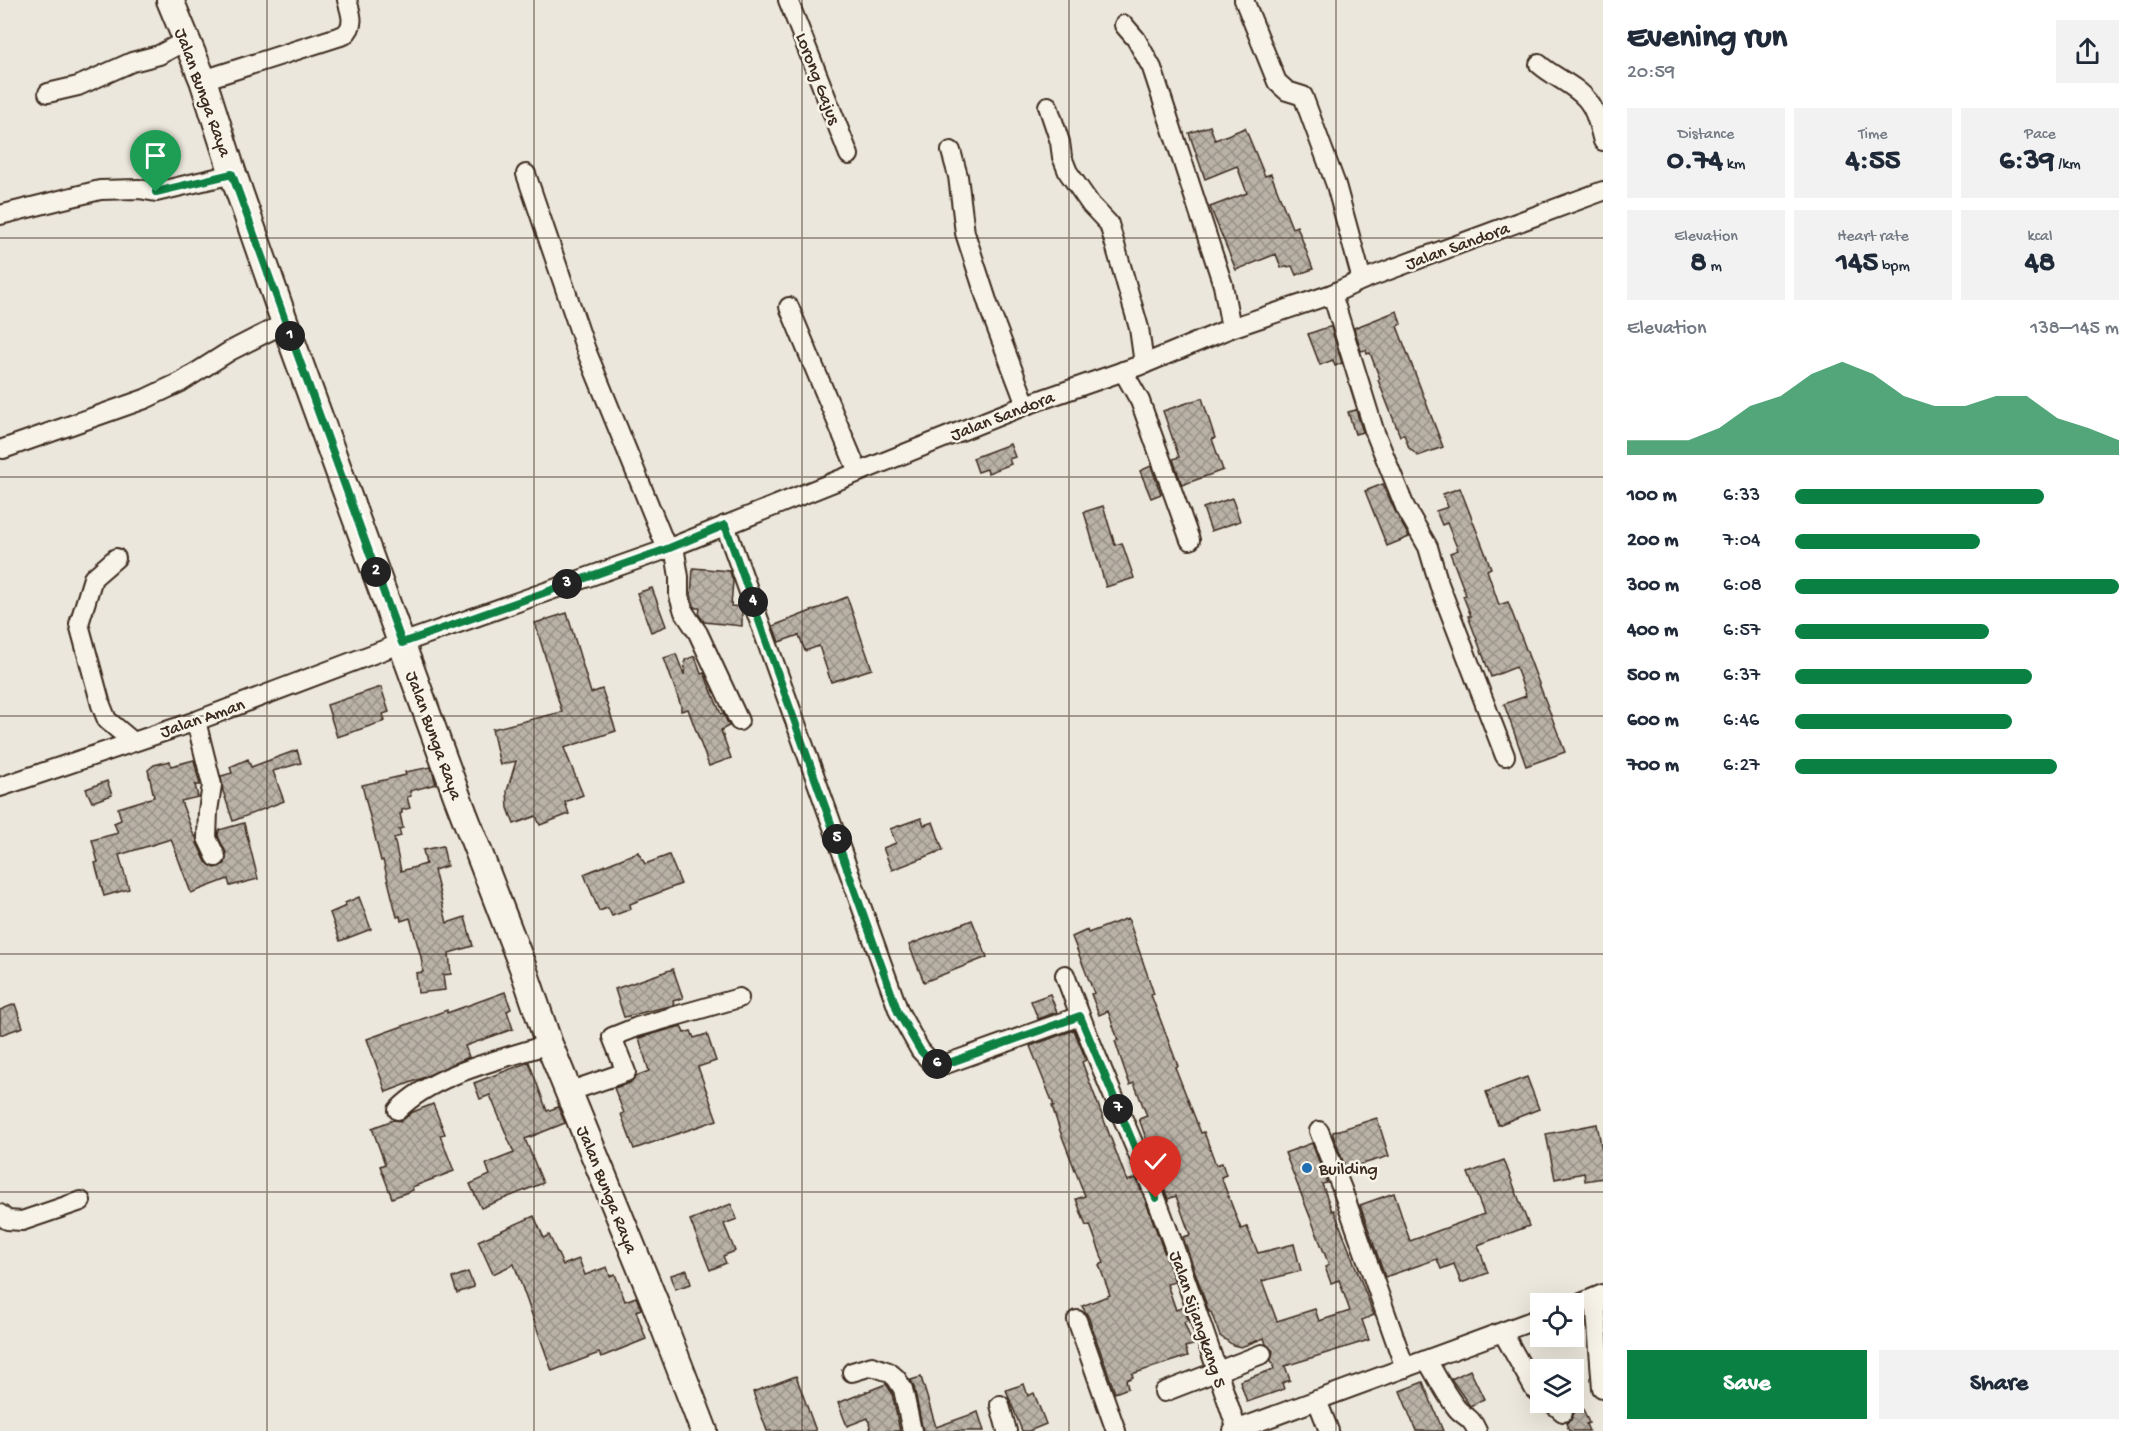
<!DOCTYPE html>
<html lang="en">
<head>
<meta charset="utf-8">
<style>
	:root { --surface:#fff; --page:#f2f2f3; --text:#1f2937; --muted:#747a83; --accent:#0b8043 }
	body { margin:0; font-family:"Gochi Hand",sans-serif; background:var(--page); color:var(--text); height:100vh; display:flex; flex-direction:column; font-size:22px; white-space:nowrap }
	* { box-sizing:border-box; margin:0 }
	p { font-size:20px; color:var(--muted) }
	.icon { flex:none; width:33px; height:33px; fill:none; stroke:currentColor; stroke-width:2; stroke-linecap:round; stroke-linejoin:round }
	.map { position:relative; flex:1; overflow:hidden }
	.side { display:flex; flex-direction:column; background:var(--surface); width:540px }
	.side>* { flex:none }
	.buttons { position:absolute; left:1530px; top:1293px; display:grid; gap:12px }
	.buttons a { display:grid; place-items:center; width:54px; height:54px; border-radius:0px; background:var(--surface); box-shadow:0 6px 24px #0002; font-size:30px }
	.pin { position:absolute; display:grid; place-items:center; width:51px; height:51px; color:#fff; margin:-62px -26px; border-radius:50% 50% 50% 0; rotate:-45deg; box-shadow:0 0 6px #0007 }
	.pin .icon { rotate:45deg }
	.km { position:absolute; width:30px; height:30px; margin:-15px; border-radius:50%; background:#222; color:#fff; font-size:16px; line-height:30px; text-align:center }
	.round { display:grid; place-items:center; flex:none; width:63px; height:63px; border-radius:0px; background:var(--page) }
	.overview { display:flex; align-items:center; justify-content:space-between; height:102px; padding:0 24px }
	h1 { font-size:33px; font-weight:700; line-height:45px }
	.stats { display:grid; grid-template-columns:repeat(3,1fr); gap:9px; height:102px; padding:6px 24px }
	.stats div { display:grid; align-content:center; border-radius:0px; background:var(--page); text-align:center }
	.stats b { font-size:30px; font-weight:700 }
	.stats small { font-size:16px; font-weight:400 }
	.stats p { font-size:16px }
	.chart { height:168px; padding:12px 24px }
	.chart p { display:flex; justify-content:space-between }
	.chart svg { width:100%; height:108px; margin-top:6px; fill:var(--accent); opacity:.7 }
	.action { display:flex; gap:12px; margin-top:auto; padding:12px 24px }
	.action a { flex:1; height:69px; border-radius:0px; background:var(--accent); color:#fff; font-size:24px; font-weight:700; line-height:69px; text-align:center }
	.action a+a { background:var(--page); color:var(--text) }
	ul { padding:0 24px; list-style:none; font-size:20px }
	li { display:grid; grid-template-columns:96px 72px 1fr; align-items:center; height:45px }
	li i { height:15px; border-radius:8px; background:var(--accent) }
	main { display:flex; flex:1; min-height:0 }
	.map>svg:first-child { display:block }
</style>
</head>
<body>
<main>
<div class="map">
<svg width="1603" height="1431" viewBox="0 0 1603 1431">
	<defs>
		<pattern id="building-cross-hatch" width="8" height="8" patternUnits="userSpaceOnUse" patternTransform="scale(1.5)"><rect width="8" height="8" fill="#bab2a7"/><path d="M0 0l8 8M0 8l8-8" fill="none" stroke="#989187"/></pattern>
	</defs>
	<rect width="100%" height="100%" fill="#ece7dc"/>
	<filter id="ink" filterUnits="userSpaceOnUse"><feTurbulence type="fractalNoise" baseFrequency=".0167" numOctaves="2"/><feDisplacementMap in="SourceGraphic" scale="12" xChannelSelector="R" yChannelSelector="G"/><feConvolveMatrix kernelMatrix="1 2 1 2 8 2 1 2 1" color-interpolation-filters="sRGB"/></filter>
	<g filter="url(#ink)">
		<g fill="url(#building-cross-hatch)" stroke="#3b2a1e" stroke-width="1.5">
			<polygon points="1210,126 1215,140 1245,128 1265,176 1271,174 1292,228 1297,226 1313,269 1296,275 1292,266 1281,268 1276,254 1236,270 1210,207 1247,193 1237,166 1205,179 1189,133"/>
			<polygon points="1397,311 1401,324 1397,326 1443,447 1418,456 1409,448 1404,434 1400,436 1378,380 1380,379 1370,353 1367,354 1366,350 1361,351 1354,328"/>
			<polygon points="1328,327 1331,327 1342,363 1335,366 1333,360 1320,365 1308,334"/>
			<polygon points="1202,398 1215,438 1212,439 1223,470 1182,485 1173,459 1179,457 1163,411"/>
			<polygon points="1356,410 1363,432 1355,434 1348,412"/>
			<polygon points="1010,444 1015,457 1009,459 1011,464 988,473 987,469 978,472 973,458"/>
			<polygon points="1151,466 1161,494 1151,498 1140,471"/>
			<polygon points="1383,484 1395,511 1409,537 1387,546 1365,491"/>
			<polygon points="1460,488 1491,568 1487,570 1499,605 1508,602 1565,752 1526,766 1504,704 1526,696 1516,667 1491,677 1468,616 1471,616 1463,596 1466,595 1450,553 1458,550 1447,523 1442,525 1436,511 1448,507 1443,494"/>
			<polygon points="1232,498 1240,521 1211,531 1203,508"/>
			<polygon points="1103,506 1115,545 1122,543 1134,578 1106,587 1084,512"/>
			<polygon points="693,568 730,571 733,581 731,606 742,607 742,626 704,622 699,615 700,608 695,608 691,596"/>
			<polygon points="652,588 666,626 651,632 637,593"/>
			<polygon points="847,597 872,669 831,682 819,646 805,651 799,635 779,642 773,626"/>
			<polygon points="567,613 591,693 602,689 616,731 564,748 583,795 565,802 569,814 540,825 536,816 514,824 508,808 507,791 516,761 500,765 492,729 562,712 535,623"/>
			<polygon points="676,654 684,675 685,660 695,656 701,674 704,673 721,714 723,713 729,726 721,730 731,758 709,766 688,709 681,711 681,706 664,658"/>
			<polygon points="381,687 389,712 383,714 385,721 337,737 327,705"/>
			<polygon points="297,750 301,763 273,771 284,801 233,821 223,791 221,776 232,773 230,767 248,759 251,767"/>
			<polygon points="194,760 200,785 195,785 198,797 181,801 194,836 196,836 197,843 206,862 215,868 225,864 226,853 218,836 219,830 244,823 258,879 230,886 228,879 191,893 171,839 119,855 129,889 104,896 95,863 98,862 92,840 118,833 114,823 121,820 118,808 154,797 148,770 154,765 170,761 171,766"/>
			<polygon points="431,767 436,784 410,791 411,796 407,797 410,808 402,810 402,813 400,814 403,828 399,829 401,836 394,838 401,871 426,864 423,850 443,846 447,866 434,870 447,923 465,917 473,946 449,953 451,974 443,975 445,990 418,993 416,973 423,972 421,957 410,918 401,921 400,916 397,917 383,860 381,861 362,785 406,775 405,772"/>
			<polygon points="107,781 112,795 92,802 86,789"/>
			<polygon points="921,818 924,825 933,822 943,850 892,870 883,848 896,843 890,829"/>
			<polygon points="638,852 645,864 669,855 681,884 630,904 631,909 612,916 608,908 599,911 584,874"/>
			<polygon points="359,897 371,929 340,941 330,913 346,906 345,903"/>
			<polygon points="1128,918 1154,994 1151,995 1178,1066 1175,1067 1201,1133 1204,1132 1216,1165 1222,1163 1226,1175 1221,1177 1241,1229 1247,1227 1258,1253 1294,1244 1301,1271 1262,1281 1277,1321 1315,1309 1319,1321 1350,1311 1339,1280 1331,1283 1325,1267 1329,1265 1285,1153 1312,1143 1327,1183 1322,1184 1332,1211 1334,1210 1374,1315 1362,1320 1369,1340 1285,1366 1290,1380 1282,1383 1284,1389 1247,1402 1240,1381 1274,1369 1271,1360 1273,1351 1266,1344 1264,1338 1241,1347 1233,1345 1220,1336 1211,1312 1209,1312 1183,1237 1190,1235 1176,1196 1168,1199 1139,1119 1147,1116 1134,1083 1130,1085 1124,1068 1115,1041 1118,1040 1108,1011 1099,1015 1091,994 1094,993 1072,937 1087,930 1088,933"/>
			<polygon points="972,920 987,957 924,982 909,945"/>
			<polygon points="673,969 683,998 673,1001 674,1005 624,1017 615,989"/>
			<polygon points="505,992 511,1009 507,1011 513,1029 465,1046 469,1057 420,1079 386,1092 367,1039 447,1010 447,1013"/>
			<polygon points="1050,994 1057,1012 1038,1019 1031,1001"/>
			<polygon points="15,1004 23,1027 0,1035 0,1010"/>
			<polygon points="681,1026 684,1033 691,1031 694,1038 707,1034 716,1061 698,1067 717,1120 634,1149 621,1114 624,1113 614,1088 630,1083 636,1076 649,1071 639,1038"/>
			<polygon points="1074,1030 1086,1060 1082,1062 1127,1181 1136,1178 1146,1202 1175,1282 1167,1284 1176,1310 1184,1307 1188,1320 1184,1322 1193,1345 1185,1347 1188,1356 1132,1374 1133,1377 1126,1380 1128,1388 1115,1393 1088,1316 1082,1306 1110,1295 1099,1265 1104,1263 1090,1225 1086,1226 1076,1199 1085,1196 1060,1131 1052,1106 1054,1106 1030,1046"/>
			<polygon points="529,1062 547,1111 558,1107 565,1123 525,1139 543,1183 481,1208 470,1184 490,1175 486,1164 514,1153 490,1095 480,1099 474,1083"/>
			<polygon points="1527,1077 1539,1109 1498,1125 1486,1092"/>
			<polygon points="433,1104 445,1134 440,1135 454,1171 412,1187 413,1190 392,1198 380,1166 385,1164 372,1128 393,1120 401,1121 413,1112"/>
			<polygon points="1377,1118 1389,1156 1346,1169 1333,1135 1333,1132"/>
			<polygon points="1597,1124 1603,1155 1603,1178 1585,1181 1584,1173 1555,1179 1546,1134"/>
			<polygon points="1504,1160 1529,1226 1478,1245 1488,1273 1461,1283 1454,1264 1441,1269 1437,1259 1385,1277 1360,1205 1394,1193 1410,1241 1484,1214 1468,1173"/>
			<polygon points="731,1204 737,1219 724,1224 735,1251 723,1256 726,1263 710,1270 690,1220"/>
			<polygon points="534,1216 544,1238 549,1235 563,1265 579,1259 585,1275 607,1267 610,1276 615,1274 625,1301 636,1297 641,1309 636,1311 646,1339 601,1357 599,1353 552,1371 514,1264 493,1274 478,1241"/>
			<polygon points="687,1270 691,1284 675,1289 671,1275"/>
			<polygon points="468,1272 474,1287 457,1293 452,1278"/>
			<polygon points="1470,1370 1484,1399 1470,1406 1451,1379"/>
			<polygon points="796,1376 816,1431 767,1431 753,1392"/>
			<polygon points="921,1377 936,1427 978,1412 984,1431 923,1431 914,1387 911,1380"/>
			<polygon points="1423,1382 1443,1431 1416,1431 1400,1391"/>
			<polygon points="886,1384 892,1393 900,1431 871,1431 868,1418 847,1426 838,1403"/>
			<polygon points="1024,1384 1028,1396 1034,1393 1046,1424 1029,1431 1022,1431 1006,1390"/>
			<polygon points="1569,1402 1580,1402 1589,1423 1586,1424 1589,1431 1569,1431 1566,1423 1571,1420 1574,1413 1573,1408"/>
		</g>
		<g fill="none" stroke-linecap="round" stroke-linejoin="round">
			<g stroke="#3b2a1e" stroke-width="22">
				<g id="street">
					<polyline points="788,0 849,155"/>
					<polyline points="1244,0 1277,82 1287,91 1303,96 1336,185 1362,280"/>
					<polyline points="1124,25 1136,39 1152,68 1223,285 1231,328"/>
					<path d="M 1539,64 C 1553,77 1576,85 1588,101 C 1597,112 1599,128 1603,141"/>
					<path d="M 203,80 L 344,35 C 356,25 351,14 347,0"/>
					<polyline points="48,93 78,86 132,62 159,55 185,41"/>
					<polyline points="1048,106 1060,142 1062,157 1068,172 1091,205 1109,224 1139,328 1144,364"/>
					<polyline points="951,151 958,176 965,233 991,313 1026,405"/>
					<polyline points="526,174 586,350 667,549"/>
					<polyline points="0,215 100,190 139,189 156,192 233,174"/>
					<polyline points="1332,294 1374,430 1405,507 1428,547 1439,584 1505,756"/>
					<polyline points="789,307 858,472"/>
					<polyline points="1123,371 1140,401 1190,540"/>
					<polyline points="3,449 145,399 181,382 230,351 285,323"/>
					<polyline points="725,525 899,1012 920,1050 933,1064 946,1064 1080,1016"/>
					<polyline points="674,546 679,577 679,596 684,612 698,633 739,721"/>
					<polyline points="116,558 93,578 79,624 101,705 107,720 132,741"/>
					<polyline points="196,721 212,785 208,811 207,838 216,857"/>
					<polyline points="0,787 196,721 402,643 667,549 1026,405 1144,364 1231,328 1332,294 1362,280 1603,191"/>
					<path d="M 1065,975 C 1092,1051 1126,1123 1156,1198 C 1185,1274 1211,1352 1237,1430"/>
					<polyline points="568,1092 626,1072 612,1037 637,1027 739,998"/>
					<path d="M 398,1110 C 434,1073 500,1060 549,1044"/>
					<polyline points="1319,1131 1342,1189 1405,1368"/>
					<polyline points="0,1214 7,1220 22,1221 81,1201"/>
					<polyline points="1595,1298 1602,1388"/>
					<polyline points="1574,1306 1603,1294"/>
					<polyline points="1077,1320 1116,1431"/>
					<polyline points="1503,1333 1535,1390 1540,1394"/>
					<path d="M 1427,1360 C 1436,1375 1444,1392 1455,1406 C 1462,1417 1470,1414 1477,1431"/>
					<polyline points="852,1372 872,1366 889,1372 896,1378 903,1389 912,1431"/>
					<polyline points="1164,1392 1262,1354"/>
					<polyline points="1317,1400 1329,1431"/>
					<polyline points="1551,1402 1563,1412"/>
					<polyline points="1000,1405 1007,1431"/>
					<polyline points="1233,1431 1540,1318"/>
				</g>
			</g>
			<g stroke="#3b2a1e" stroke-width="30">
				<polyline id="secondary" points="170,0 203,80 233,174 285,323 457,796 522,965 549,1044 655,1303 704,1431"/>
			</g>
			<use href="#street" stroke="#f7f3e8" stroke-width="18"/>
			<use href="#secondary" stroke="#f7f3e8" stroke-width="26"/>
		</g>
	</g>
	<g fill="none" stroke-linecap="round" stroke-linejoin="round" filter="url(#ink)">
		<g stroke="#fff" stroke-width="12">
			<polyline id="route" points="156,192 232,174 402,643 667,549 725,525 898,1012 920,1050 933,1064 946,1064 1080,1016 1156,1198"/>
		</g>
		<use href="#route" stroke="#0b8043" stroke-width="8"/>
	</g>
	<path fill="none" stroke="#3b2a1e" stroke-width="1.5" stroke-opacity="0.55" d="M 267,0 L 267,1431M 534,0 L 534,1431M 802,0 L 802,1431M 1069,0 L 1069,1431M 1336,0 L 1336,1431M 0,238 L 1603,238M 0,477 L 1603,477M 0,716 L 1603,716M 0,954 L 1603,954M 0,1192 L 1603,1192"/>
	<circle fill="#1f6fb2" stroke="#f7f3e8" stroke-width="2" cx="1307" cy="1168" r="6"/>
	<g text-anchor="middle" stroke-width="5" stroke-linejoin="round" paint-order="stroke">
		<g font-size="18" fill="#3b2a1e" stroke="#f7f3e8">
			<text transform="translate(819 78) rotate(69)" y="6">Lorong Gajus</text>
			<text transform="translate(204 92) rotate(70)" y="6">Jalan Bunga Raya</text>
			<text transform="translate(1457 245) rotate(-20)" y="6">Jalan Sandora</text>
			<text transform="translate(1002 415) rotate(-21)" y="6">Jalan Sandora</text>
			<text transform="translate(202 717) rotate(-19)" y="6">Jalan Aman</text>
			<text transform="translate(435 735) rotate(70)" y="6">Jalan Bunga Raya</text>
			<text transform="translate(608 1189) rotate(68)" y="6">Jalan Bunga Raya</text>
			<text transform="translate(1199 1319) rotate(71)" y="6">Jalan Sijangkang 5</text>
		</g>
		<g font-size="18" fill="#3b2a1e" stroke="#f7f3e8" text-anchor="start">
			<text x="1319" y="1174">Building</text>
		</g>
	</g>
</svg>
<div class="buttons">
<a><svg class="icon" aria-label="locate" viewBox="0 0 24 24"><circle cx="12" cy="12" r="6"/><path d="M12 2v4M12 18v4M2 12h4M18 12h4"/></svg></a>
<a><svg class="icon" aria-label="layers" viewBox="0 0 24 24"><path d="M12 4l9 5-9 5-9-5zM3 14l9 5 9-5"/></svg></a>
</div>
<div class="pin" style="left:156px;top:192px;background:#1e9e55"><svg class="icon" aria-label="arrive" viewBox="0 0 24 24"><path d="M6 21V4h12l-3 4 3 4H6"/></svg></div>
<div class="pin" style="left:1156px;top:1198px;background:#d93025"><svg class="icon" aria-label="check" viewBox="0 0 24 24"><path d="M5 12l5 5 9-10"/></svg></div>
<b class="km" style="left:290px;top:336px">1</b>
<b class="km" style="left:376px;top:572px">2</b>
<b class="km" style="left:567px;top:584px">3</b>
<b class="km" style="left:753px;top:602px">4</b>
<b class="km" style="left:837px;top:839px">5</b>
<b class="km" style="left:937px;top:1064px">6</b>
<b class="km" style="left:1118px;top:1109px">7</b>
</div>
<section class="side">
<div class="overview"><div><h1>Evening run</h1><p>20:59</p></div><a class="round"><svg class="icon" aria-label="share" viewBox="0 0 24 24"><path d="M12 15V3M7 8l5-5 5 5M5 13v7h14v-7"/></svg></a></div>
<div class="stats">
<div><p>Distance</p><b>0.74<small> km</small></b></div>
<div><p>Time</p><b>4:55</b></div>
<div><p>Pace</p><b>6:39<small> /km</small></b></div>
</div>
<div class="stats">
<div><p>Elevation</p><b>8<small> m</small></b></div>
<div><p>Heart rate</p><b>145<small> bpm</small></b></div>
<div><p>kcal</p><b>48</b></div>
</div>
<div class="chart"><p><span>Elevation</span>138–145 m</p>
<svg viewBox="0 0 160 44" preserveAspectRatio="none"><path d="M0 44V38L10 38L20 38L30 33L40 24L50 20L60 11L70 6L80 11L90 20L100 24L110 24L120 20L130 20L140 29L150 33L160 38V44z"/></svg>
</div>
<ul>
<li><b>100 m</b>6:33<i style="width:77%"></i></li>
<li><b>200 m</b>7:04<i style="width:57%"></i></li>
<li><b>300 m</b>6:08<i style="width:100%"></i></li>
<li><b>400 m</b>6:57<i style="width:60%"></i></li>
<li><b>500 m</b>6:37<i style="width:73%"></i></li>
<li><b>600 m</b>6:46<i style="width:67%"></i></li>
<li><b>700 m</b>6:27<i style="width:81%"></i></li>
</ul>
<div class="action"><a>Save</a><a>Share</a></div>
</section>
</main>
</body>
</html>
